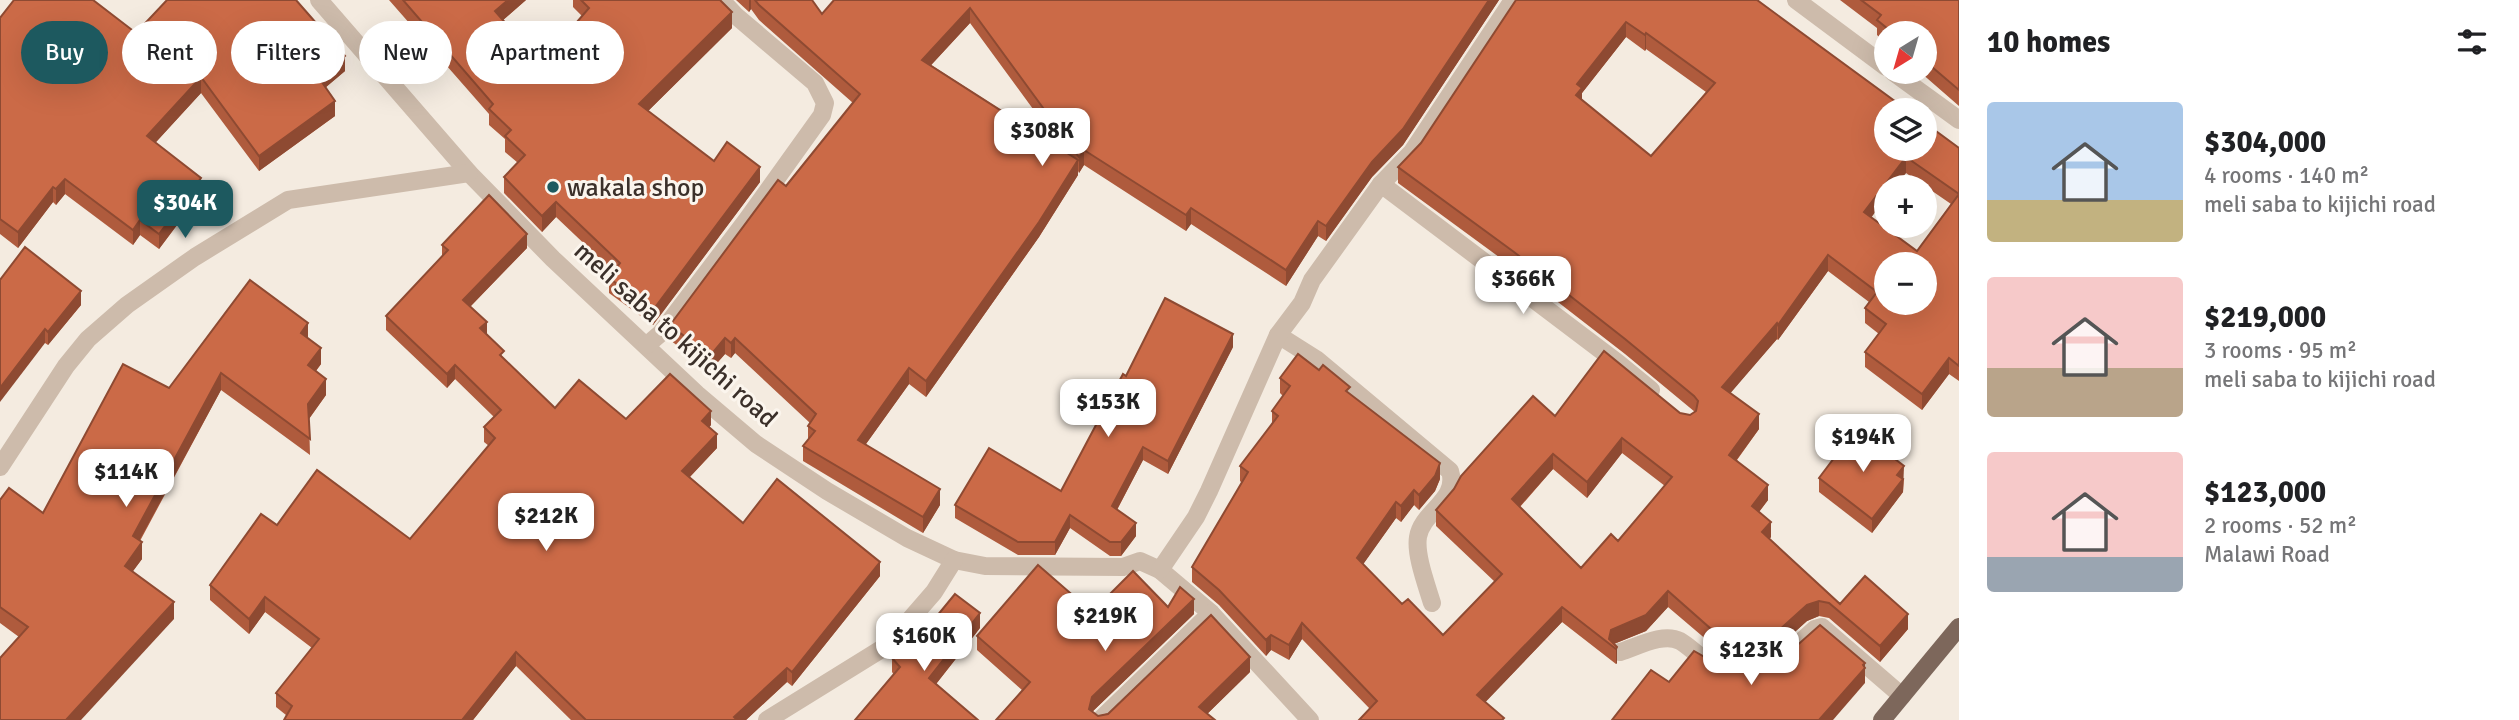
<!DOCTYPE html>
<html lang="en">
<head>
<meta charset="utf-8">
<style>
  body { margin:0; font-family:Signika,sans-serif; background:#f6f6f6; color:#202124; height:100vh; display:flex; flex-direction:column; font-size:26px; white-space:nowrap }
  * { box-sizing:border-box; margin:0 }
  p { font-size:23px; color:#757577 }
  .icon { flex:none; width:38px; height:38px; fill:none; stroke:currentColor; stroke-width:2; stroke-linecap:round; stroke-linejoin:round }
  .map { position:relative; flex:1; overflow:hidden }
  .sheet { display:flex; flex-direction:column; background:#fff; width:560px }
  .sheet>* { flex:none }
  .banner { position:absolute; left:21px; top:21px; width:665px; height:63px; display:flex; gap:14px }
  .needle { width:46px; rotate:217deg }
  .fabs { position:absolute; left:1874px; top:21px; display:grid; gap:14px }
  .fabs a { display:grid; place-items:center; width:63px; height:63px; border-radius:50%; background:#fff; box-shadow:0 7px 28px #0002; font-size:35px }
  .price { position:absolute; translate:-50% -60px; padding:0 16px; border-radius:14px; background:#fff; color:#222; font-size:23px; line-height:46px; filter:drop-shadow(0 2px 4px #0008) }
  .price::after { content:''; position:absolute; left:50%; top:42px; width:21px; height:16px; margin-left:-10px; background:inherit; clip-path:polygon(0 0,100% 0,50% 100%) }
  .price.selected { background:#1d595f; color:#fff }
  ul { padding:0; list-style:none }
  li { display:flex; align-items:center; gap:21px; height:175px; padding:0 28px }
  li span { display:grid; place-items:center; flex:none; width:196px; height:140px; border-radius:7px; color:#555 }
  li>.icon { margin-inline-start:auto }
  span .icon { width:84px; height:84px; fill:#fffc; stroke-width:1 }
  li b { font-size:30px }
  h2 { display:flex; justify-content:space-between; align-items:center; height:84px; padding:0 28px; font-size:30px }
  .tag { padding:0 24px; border-radius:32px; background:#fff; box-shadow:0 7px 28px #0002; font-size:24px; line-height:63px }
  .tag.selected { background:#1d595f; color:#fff }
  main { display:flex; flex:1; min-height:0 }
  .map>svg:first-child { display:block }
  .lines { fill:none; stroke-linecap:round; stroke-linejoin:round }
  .minor { stroke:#cdbbab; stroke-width:18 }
  .major { stroke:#7d675b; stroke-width:18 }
  .wall { fill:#af5b3d; fill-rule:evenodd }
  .shaded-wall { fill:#8e4a32 }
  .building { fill:#cb6a47; stroke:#8e4a32; stroke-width:2; fill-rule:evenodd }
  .poi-dot { fill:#1d595f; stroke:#fbf5ed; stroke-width:2.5 }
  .labels { text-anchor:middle; stroke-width:6; stroke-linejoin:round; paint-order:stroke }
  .poi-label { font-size:26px; fill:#3b302a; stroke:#fbf5ed; text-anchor:start }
  .street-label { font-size:26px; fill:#3b302a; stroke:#fbf5ed }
</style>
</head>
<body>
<main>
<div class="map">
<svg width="1959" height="720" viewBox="0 0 1959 720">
  <rect width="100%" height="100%" fill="#f4ebe0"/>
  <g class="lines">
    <g class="minor">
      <polyline points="319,0 469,173 553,259 697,394 756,444 827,491 907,538 954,560 985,566 1123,567 1140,561 1160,570 1211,613 1310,720"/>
      <polyline points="1796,0 1886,67"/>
      <polyline points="1893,72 1959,120"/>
      <polyline points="1381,184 1618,363 1651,390"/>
      <path d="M1278,335L1316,359L1450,471C1459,500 1422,511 1418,537C1415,555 1427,586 1432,603"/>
      <polyline points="647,345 661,333 746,221 822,115 825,103 815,83 735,15 721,0"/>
      <polyline points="0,467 66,366 88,339 127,305 195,257 288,200 469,173"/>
      <polyline points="1160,570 1196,517 1209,491 1278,335 1302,303 1312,280 1381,184 1412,152 1513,0"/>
      <path d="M1620,652C1637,647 1663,632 1680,641C1692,648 1700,659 1713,664"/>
      <polyline points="1753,675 1772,675 1775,665 1815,629 1822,627 1902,696"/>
      <polyline points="767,720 888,645 934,592 954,560"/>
      <polyline points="1100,720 1211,613"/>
    </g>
    <polyline class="major" points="1882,720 1959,627"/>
  </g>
  <g class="wall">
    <polygon points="389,0 526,0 503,20 541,64 582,16 573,7 573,0 720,0 732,28 648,111 714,161 760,182 653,325 609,293 609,278 614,272 556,217 542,232 504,193 504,177 518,163 505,152 505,139 489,125 489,114"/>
    <path d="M736,0H812L822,14L834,0H1499L1403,145L1372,177L1326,241L1318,236L1286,286L1191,224L1186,231L1084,165L1079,173L1078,171V175L1039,237L926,397L909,384L866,444L940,505L923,533L803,461V446L808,440V426L810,423L735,353L731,358L725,354L710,371L670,340V325L786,186L853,103L759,20L751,9L749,12ZM970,23L1063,150L931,65Z"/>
    <path d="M1516,0H1757L1959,148V381L1949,374L1922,410L1865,367V352L1879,334L1865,323V308L1869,302L1828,271L1778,340L1777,339L1730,393L1759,429L1737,460L1768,500L1759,512L1771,537L1769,539L1840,604L1908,629L1880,662L1829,618L1819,616L1807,621L1767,657L1764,663L1749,662L1727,658L1708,648V641L1668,607L1646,631L1614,644L1617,647V663L1616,664L1562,622L1485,702L1504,720L1370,709L1302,639L1289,660L1271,650L1266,656L1219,605L1192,582V567L1242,483L1240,481V466L1272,425V411L1283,396L1280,393V378L1350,394L1440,479L1435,491L1419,510L1414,505L1401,522L1396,518L1363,564L1402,604L1443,635L1495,582L1436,526V510L1555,416L1680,413L1690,415L1695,412L1625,354L1514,268L1398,183V167L1421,143ZM1626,37L1645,51L1646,49L1706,92L1651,156L1582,100V93ZM1906,173L1951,204L1917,251L1871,217L1886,198V187ZM1622,453L1665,486L1618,541L1581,568L1520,507L1553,469L1587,498Z"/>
    <polygon points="1840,0 1959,0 1959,106 1920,72 1925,72 1925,33 1886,33 1886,43 1877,35 1877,28"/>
    <polygon points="0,18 136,33 345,71 326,87 335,116 259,171 201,93 155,143 201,193 159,249 140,235 133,245 65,194 56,205 53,202 18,248 0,234"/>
    <polygon points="442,245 527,248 470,307 487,334 504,359 555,408 626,419 711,425 709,427 717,448 690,477 743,523 880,576 792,686 787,682 746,720 571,720 516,666 473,720 284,720 286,715 276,707 276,693 312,648 265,612 249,634 210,600 210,585 277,525 410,539 489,446 484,442 484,427 494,417 455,379 447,388 386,330 386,316 442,257"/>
    <polygon points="0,280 81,305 48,345 45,343"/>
    <polygon points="308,338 321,364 316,371 326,395 309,419 310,455 221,390 140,541 142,559 132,572 174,619 19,637 0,623 0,500 43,513 169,388"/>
    <polygon points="1233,347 1168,474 1143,460 1117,510 1136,536 1121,556 1110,556 1070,528 1055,555 1018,555 955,518 955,505 1061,491 1126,376"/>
    <polygon points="1819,478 1904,479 1903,492 1872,533 1819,492"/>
    <polygon points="1168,607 1194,614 1092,712 1098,716 1250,672 1207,714 996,720 1022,690 977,650 977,636 1092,612"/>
    <polygon points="980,628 936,684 894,675 892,672 892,658"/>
  </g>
  <g class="shaded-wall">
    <polygon points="508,0 526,0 495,27 495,11"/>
    <polygon points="749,0 751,0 751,9 749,12"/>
    <polygon points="1489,0 1499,0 1403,145 1372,177 1326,241 1326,226"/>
    <polygon points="970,8 970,23 922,75 922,60"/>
    <polygon points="732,12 732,28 639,120 639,104"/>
    <polygon points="1626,22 1626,37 1582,93 1582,103 1576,95 1577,84"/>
    <polygon points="1646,33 1646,49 1645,51 1645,35"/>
    <polygon points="345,56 345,71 319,93 319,78"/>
    <polygon points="201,77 201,93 147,152 147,136"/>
    <polygon points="335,101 335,116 259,171 259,156"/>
    <polygon points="1084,150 1084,165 1079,173 1079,157"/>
    <polygon points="1906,157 1906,173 1895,187 1886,187 1886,198 1864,227 1864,212"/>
    <polygon points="1078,160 1078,175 1039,237 926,397 926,381"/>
    <polygon points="760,167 760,182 653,325 653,310"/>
    <polygon points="201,178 201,193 159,249 159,234"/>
    <polygon points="65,179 65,194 56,205 56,189"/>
    <polygon points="53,187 53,202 18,248 18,232"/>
    <polygon points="556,202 556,217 542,232 542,216"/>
    <polygon points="1191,208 1191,224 1186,231 1186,215"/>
    <polygon points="140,220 140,235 133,245 133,230"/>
    <polygon points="1318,221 1318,236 1286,286 1286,270"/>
    <polygon points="527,234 527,248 463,314 463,300"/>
    <polygon points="1828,255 1828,271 1778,340 1778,325"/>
    <polygon points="81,291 81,305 48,345 48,332"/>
    <polygon points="487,322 487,336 480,328"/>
    <polygon points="308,323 308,339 301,333"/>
    <polygon points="1777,323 1777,339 1722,403 1722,387"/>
    <polygon points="45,329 45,343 0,402 0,388"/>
    <polygon points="1233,334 1233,347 1168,474 1168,461"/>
    <polygon points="725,338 725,354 710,371 710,356"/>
    <polygon points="735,338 735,353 731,358 731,343"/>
    <polygon points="321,348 321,364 308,381 308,365"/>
    <polygon points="1949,358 1949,374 1922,410 1922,394"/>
    <polygon points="455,365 455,379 447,388 447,374"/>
    <polygon points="909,368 909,384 858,455 858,440"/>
    <polygon points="221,373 221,390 133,552 133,536"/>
    <polygon points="326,379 326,395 308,420 308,404"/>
    <polygon points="711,411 711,425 702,435 702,421"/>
    <polygon points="1759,414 1759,429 1729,470 1729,455"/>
    <polygon points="717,434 717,448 682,485 682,471"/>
    <polygon points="1622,438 1622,453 1587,498 1587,482"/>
    <polygon points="1143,447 1143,460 1112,519 1112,506"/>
    <polygon points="1553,454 1553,469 1512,515 1512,499"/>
    <polygon points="1440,463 1440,479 1435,491 1419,510 1419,495"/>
    <polygon points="1904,466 1903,492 1872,533 1872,519 1897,475"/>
    <polygon points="1768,485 1768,500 1752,521 1752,506"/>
    <polygon points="940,489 940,505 923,533 923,517"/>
    <polygon points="1414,490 1414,505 1401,522 1401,506"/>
    <polygon points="1396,502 1396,518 1357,573 1357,558"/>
    <polygon points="1070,515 1070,528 1055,555 1055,542"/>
    <polygon points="1771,522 1771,537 1762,548 1762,532"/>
    <polygon points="1136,523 1136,536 1121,556 1121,542"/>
    <polygon points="142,542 142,559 125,582 125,566"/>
    <polygon points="880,562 880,576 792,686 792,672"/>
    <polygon points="1668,591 1668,607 1646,631 1611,645 1609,639 1611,630"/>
    <polygon points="265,597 265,612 249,634 249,619"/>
    <polygon points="1194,599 1194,614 1092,712 1089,709 1092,697"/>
    <polygon points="1819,601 1819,616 1807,621 1767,657 1764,663 1764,648 1767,641 1807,605"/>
    <polygon points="174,602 174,619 81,720 66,720"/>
    <polygon points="1562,607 1562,622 1477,711 1477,695"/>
    <polygon points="980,613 980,628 929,693 929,678"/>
    <polygon points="1908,614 1908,629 1880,662 1880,646"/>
    <polygon points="1302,623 1302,639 1289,660 1289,645"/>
    <polygon points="1271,635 1271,650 1266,656 1266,640"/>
    <polygon points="1617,647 1617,663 1616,664 1616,649"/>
    <polygon points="516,652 516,666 473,720 462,720"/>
    <polygon points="1250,657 1250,672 1201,720 1199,707"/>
    <polygon points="1865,663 1865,683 1833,720 1819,720"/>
    <polygon points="787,668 787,682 746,720 734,720 734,717"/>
  </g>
  <g class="building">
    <polygon points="14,0 93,0 136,33 167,0 296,0 345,56 319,78 335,101 259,156 201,77 147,136 201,178 159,234 140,220 133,230 65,179 56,189 53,187 18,232 0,219 0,18"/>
    <polygon points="403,0 508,0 495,11 541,64 589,8 581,0 720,0 732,12 639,104 714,161 727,142 760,167 653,310 609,278 620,263 556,202 542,216 504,177 525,155 505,136 511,130 489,109 493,104"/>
    <polygon points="755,0 812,0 822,14 834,0 1489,0 1403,129 1372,162 1326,226 1318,221 1286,270 1191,208 1186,215 1084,150 1079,157 970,8 922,60 1078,160 1039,222 926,381 909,368 858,440 940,489 923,517 803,446 815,431 808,426 816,414 735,338 731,343 725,338 710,356 670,325 778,180 786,186 860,94 759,5"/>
    <path d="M1516,0H1757L1907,110H1886V149H1925V123L1959,148V366L1949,358L1922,394L1865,352L1886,324L1865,308L1877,292L1828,255L1778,325L1777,323L1722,387L1759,414L1729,455L1768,485L1752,506L1771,522L1762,532L1840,604L1865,576L1908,614L1880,646L1829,603L1819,601L1807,605L1767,641L1764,648L1749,647L1727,642L1708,633L1711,629L1668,591L1646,615L1611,630L1609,639L1617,647L1616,649L1562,607L1477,695L1504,718L1502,720H1359L1377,701L1302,623L1289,645L1271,635L1266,640L1219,590L1192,567L1248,472L1240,466L1278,416L1272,411L1290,386L1280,378L1298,354L1319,370L1323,365L1350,387L1346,391L1440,463L1435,476L1419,495L1414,490L1401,506L1396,502L1357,558L1402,604L1408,599L1443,635L1502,574L1436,510L1454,489L1461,476L1533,396L1555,416L1604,351L1680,413L1690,415L1696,411L1698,401L1694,396L1625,339L1514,252L1398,167L1421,143ZM1626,22L1645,35L1646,33L1715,83L1651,156L1576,95L1582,88L1577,84ZM1906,157L1959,194L1917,251L1864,212ZM1886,264H1925V303H1886ZM1622,438L1672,477L1618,541L1611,534L1581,568L1512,499L1553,454L1587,482Z"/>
    <polygon points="1861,0 1959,0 1959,90 1925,61 1925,33 1893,33 1877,20 1881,15"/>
    <polygon points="489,195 527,234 463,300 487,322 480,328 504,351 500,355 555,408 579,380 626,419 670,374 711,411 702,421 717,434 682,471 743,523 777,479 880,562 792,672 787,668 734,717 737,720 586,720 516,652 462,720 284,720 292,706 276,693 319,639 265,597 249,619 210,585 261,514 277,525 317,470 410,539 495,438 484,427 501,410 455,365 447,374 386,316 448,250 442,245"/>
    <polygon points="25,247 81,291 48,332 45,329 0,388 0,280"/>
    <polygon points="250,280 308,323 301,333 321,348 308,365 326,379 308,404 310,439 221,373 133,536 142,542 125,566 174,602 66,720 0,720 0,658 28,627 0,607 0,500 9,488 43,513 123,364 169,388"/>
    <polygon points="1165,298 1233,334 1168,461 1143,447 1112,506 1136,523 1121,542 1110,542 1070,515 1055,542 1018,542 955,505 989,448 1061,491 1123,374 1126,376"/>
    <polygon points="1856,429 1904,466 1897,475 1903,479 1872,519 1819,478"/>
    <polygon points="1038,565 1092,612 1133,571 1168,607 1180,587 1194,599 1092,697 1089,709 1098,716 1108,714 1211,615 1250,657 1199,707 1215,720 996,720 1030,682 977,636"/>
    <polygon points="955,594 980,613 929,678 978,720 855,720 900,667 892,658 923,633"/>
    <polygon points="1820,625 1865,663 1863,665 1865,668 1819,720 1612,720 1651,670 1669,682 1694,651 1710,660 1729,667 1773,671 1779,668 1785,656"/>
  </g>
  <circle class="poi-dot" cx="553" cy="187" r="7"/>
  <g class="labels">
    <g class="poi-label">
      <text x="567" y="196">wakala shop</text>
    </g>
    <g class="street-label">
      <text transform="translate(676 334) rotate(42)" y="9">meli saba to kijichi road</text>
    </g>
  </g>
</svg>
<div class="fabs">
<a><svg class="needle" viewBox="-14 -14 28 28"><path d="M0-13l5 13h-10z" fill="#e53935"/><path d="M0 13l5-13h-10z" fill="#757577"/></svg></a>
<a><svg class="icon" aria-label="layers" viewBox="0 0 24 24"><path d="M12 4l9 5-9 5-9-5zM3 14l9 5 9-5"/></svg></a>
<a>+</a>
<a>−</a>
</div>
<b class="price" style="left:1042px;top:168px">$308K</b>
<b class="price selected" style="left:185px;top:240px">$304K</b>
<b class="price" style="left:1523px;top:316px">$366K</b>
<b class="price" style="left:1108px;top:439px">$153K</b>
<b class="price" style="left:1863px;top:474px">$194K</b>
<b class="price" style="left:126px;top:509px">$114K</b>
<b class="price" style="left:546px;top:553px">$212K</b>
<b class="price" style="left:1105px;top:653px">$219K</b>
<b class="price" style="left:924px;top:673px">$160K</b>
<b class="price" style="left:1751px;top:687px">$123K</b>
<div class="banner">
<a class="tag selected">Buy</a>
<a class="tag">Rent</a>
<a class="tag">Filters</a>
<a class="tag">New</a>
<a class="tag">Apartment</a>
</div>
</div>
<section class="sheet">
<h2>10 homes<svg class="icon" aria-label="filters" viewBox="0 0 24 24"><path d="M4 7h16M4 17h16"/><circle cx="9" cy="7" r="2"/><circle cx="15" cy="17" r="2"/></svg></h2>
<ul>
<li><span style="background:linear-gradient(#a9c7e8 70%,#c2b280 0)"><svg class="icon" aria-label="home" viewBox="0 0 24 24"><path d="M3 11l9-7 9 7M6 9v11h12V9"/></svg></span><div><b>$304,000</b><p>4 rooms · 140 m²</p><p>meli saba to kijichi road</p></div></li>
<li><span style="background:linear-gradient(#f6c9c9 65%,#b9a48a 0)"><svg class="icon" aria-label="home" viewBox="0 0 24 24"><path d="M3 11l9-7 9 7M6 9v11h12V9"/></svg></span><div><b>$219,000</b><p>3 rooms · 95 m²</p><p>meli saba to kijichi road</p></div></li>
<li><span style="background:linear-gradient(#f6c9c9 75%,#9aa5b1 0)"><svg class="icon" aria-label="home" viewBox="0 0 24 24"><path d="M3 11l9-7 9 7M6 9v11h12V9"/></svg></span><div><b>$123,000</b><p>2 rooms · 52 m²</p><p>Malawi Road</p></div></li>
</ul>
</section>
</main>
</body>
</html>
